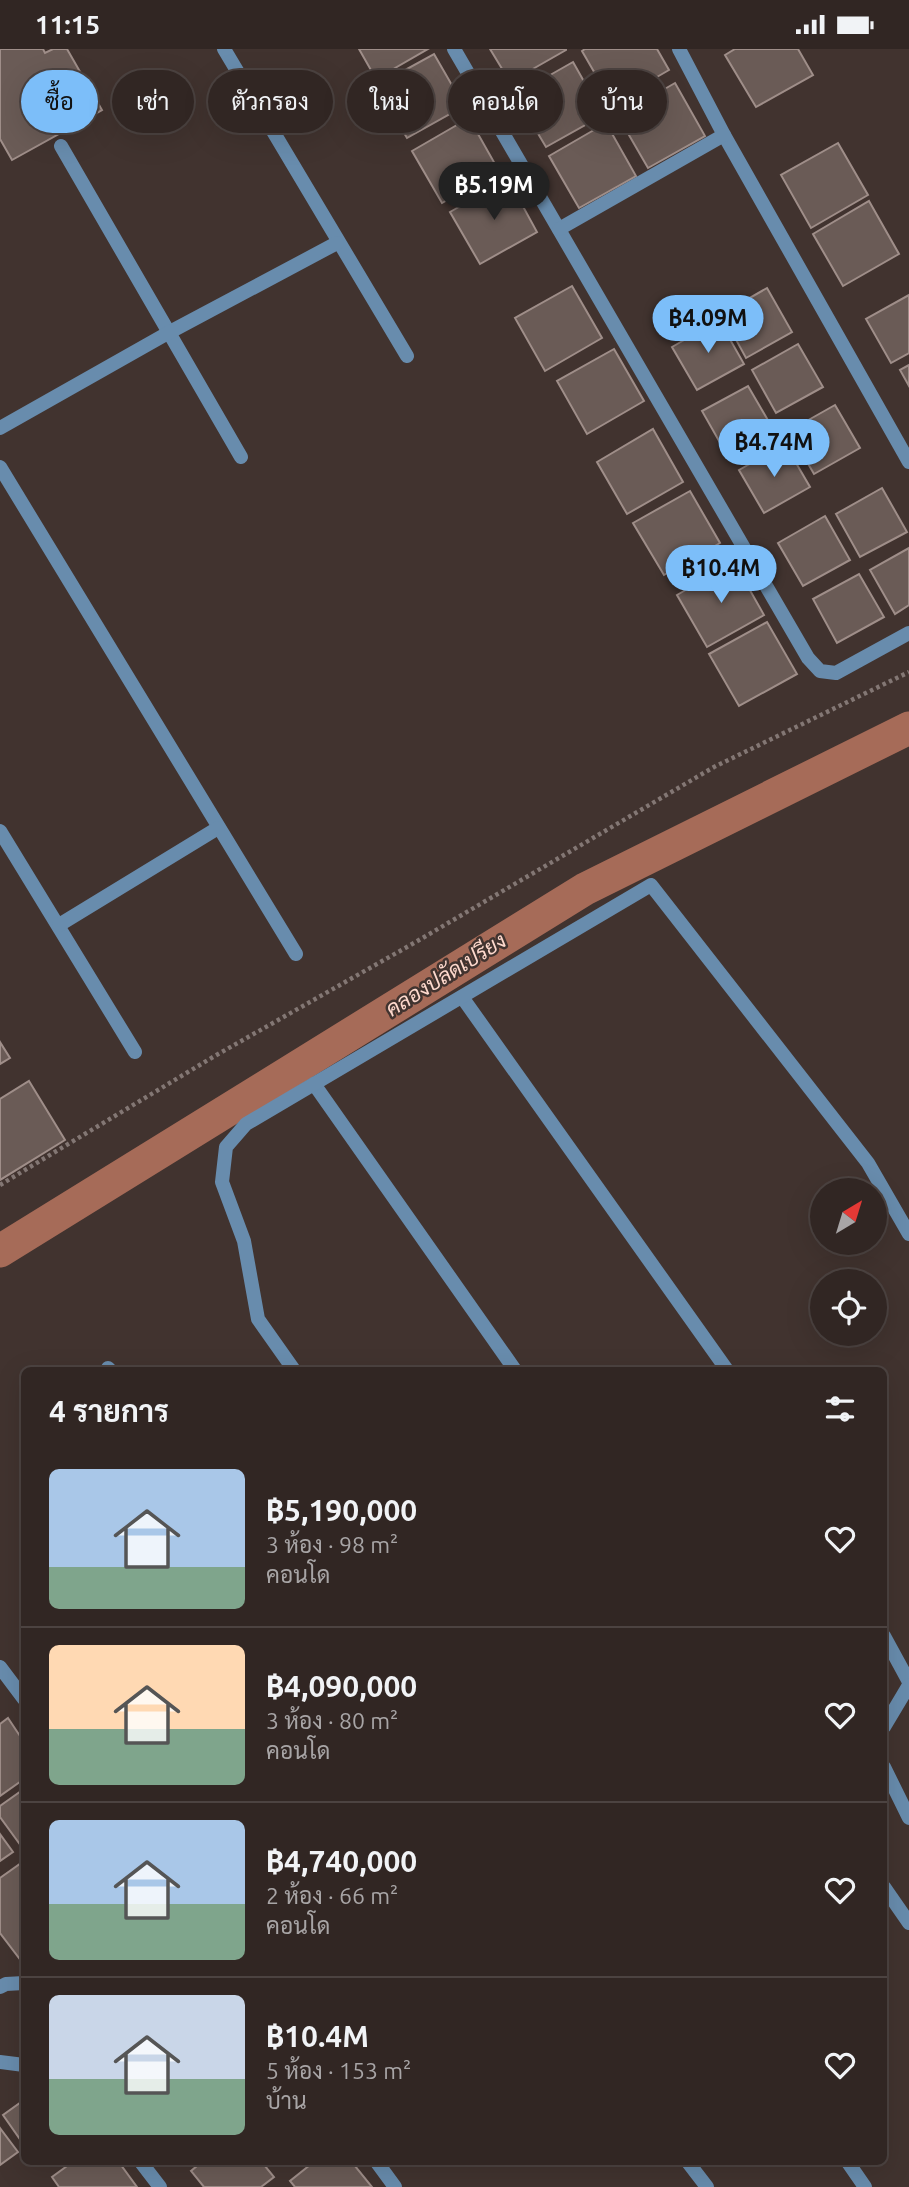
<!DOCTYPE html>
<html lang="th">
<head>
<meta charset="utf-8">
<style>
  body { margin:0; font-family:Ubuntu,Sarabun,sans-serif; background:#3d3230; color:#f1f3f6; height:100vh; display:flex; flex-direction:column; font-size:26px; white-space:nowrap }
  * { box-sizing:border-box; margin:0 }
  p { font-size:23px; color:#a8a5a6 }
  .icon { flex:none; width:38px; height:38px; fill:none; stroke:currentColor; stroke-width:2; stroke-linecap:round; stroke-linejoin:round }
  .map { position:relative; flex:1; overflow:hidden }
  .drawer { position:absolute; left:21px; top:1318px; width:866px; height:798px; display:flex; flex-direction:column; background:#312623; border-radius:10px; box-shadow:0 7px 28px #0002,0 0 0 2px #4c4341 }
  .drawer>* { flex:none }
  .banner { position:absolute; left:21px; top:21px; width:868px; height:63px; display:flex; gap:14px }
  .needle { width:46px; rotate:38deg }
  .controls { position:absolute; left:810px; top:1129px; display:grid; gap:14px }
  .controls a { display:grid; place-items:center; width:77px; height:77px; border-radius:50%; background:#312623; box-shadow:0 7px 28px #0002,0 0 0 2px #4c4341; font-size:35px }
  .price { position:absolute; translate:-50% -60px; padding:0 16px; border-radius:24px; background:#7cbef9; color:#111; font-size:23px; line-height:46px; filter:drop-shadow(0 2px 4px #0008) }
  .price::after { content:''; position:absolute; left:50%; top:42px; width:21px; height:16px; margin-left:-10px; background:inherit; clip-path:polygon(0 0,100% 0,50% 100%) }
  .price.on { background:#222; color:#fff }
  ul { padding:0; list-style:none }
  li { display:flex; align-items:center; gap:21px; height:175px; padding:0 28px }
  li+li { border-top:2px solid #4c4341 }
  li span { display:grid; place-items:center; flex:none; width:196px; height:140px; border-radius:10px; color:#555 }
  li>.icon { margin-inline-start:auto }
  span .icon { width:84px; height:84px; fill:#fffc; stroke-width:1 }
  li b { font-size:30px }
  h2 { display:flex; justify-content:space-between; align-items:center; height:84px; padding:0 28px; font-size:30px }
  .chip { padding:0 24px; border-radius:32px; background:#312623; box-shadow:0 7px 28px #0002,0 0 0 2px #4c4341; font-size:24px; line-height:63px }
  .chip.on { background:#7cbef9; color:#111 }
  .status { display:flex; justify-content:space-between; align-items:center; height:49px; padding:0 35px; background:#312623; direction:ltr }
  .status svg { height:19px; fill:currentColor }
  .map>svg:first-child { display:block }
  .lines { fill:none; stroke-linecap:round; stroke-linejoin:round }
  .canal { stroke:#a66b58; stroke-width:33 }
  .building { fill:#6a5b56; stroke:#9f8e89; stroke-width:2 }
  .path { stroke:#837774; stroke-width:4.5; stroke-dasharray:3.5 3.5; stroke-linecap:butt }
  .minor { stroke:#688cad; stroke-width:14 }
  .labels { text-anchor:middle; stroke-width:5; stroke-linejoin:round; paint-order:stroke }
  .water-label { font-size:21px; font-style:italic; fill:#fed9cd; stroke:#41332f }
</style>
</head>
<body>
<div class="status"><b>11:15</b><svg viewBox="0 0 49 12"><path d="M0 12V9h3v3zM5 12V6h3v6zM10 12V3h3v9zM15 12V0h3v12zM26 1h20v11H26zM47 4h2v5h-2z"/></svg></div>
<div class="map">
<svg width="909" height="2138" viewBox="0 0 909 2138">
  <rect width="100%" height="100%" fill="#41332f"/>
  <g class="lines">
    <polyline class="canal" points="0,1202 585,840 909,679"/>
  </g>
  <g class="building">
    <polygon points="0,0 43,0 45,4 53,0 67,0 102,61 12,111 0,90"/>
    <polygon points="359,0 428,0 376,30"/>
    <polygon points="490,0 566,0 566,1 510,33"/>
    <polygon points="585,0 657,0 669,21 612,54 582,2"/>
    <polygon points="735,0 798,0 813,26 756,58 725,6"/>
    <polygon points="434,5 464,57 407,89 376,37"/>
    <polygon points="573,13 603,66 546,98 515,46"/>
    <polygon points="675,34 705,87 648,119 618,67"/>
    <polygon points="469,69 499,122 442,154 412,102"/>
    <polygon points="606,74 636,127 579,159 549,107"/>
    <polygon points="838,94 868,146 811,179 781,126"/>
    <polygon points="508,130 537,183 480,215 450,163"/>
    <polygon points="869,152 899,205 843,237 813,185"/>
    <polygon points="572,237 602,289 545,322 515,269"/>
    <polygon points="767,239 792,283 746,309 722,265"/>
    <polygon points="909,246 909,304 891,314 866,270"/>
    <polygon points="719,271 744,315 697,341 672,298"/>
    <polygon points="798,295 823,338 776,364 752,321"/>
    <polygon points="614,300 644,352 587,385 557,332"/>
    <polygon points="909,316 909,337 900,321"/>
    <polygon points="748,337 773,380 727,406 702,362"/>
    <polygon points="835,356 860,399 814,425 789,382"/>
    <polygon points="653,380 683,433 627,465 597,413"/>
    <polygon points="785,395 810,438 764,464 739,421"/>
    <polygon points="882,439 907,483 860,508 836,465"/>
    <polygon points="690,442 720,494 664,526 633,474"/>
    <polygon points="825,467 850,511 803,537 778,494"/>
    <polygon points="909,499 909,556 895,565 870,521"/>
    <polygon points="734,513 764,566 707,598 677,546"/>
    <polygon points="859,525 884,568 837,594 813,550"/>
    <polygon points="767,573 797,625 739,657 709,605"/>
    <polygon points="0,993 10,1009 0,1015"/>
    <polygon points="29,1032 65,1091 0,1131 0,1050"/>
    <polygon points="8,1669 24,1693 24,1730 0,1747 0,1675"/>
    <polygon points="24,1740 24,1801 0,1768 0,1757"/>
    <polygon points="0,1785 13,1803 0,1812"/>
    <polygon points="24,1812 24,1911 22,1913 0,1884 0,1829"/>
    <polygon points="24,2051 24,2096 3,2066"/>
    <polygon points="0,2079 18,2103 0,2116"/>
    <polygon points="74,2112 118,2112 137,2138 59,2138 52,2128"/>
    <polygon points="203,2112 261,2112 274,2128 261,2138 204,2138 191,2122"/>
    <polygon points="315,2112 351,2112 372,2138 295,2138 290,2132"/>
  </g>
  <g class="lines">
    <polyline class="path" points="0,1136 213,1008 414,894 714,718 909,623"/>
    <g class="minor">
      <polyline points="224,0 407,307"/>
      <polyline points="454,0 808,609 820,622 836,624 909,584"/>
      <polyline points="679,0 724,86 909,413"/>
      <polyline points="61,97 241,408"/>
      <polyline points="559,180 724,86"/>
      <polyline points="0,379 168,284 337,194"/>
      <polyline points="0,418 296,905"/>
      <polyline points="0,782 135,1003"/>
      <polyline points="59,876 218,779"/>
      <polyline points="462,948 727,1321"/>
      <polyline points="314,1035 515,1321"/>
      <polyline points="108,1319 110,1321"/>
      <polyline points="294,1321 258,1270 244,1192 222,1133 226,1098 246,1075 651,836 868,1114 909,1185"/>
      <polyline points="884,1587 909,1633"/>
      <polyline points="0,1618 24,1650"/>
      <polyline points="884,1678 909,1636"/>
      <polyline points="884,1718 909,1769"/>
      <polyline points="884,1838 909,1874"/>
      <polyline points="0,1938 6,1935 24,1934"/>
      <polyline points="0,2013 24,2016"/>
      <polyline points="140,2112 160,2138"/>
      <polyline points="376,2112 395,2138"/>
      <polyline points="687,2112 707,2138"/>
      <polyline points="847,2112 865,2138"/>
    </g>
  </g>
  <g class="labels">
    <g class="water-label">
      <text transform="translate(446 926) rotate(-32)" y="7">คลองปลัดเปรียง</text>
    </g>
  </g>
</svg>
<div class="controls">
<a><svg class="needle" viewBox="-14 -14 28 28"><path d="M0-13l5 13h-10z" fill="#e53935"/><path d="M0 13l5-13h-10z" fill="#a8a5a6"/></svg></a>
<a><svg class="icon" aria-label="locate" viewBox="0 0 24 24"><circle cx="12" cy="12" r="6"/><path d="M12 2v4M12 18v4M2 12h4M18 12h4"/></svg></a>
</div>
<b class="price on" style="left:494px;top:173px">฿5.19M</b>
<b class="price" style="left:708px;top:306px">฿4.09M</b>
<b class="price" style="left:774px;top:430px">฿4.74M</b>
<b class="price" style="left:721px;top:556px">฿10.4M</b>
<div class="banner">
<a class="chip on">ซื้อ</a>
<a class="chip">เช่า</a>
<a class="chip">ตัวกรอง</a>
<a class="chip">ใหม่</a>
<a class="chip">คอนโด</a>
<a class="chip">บ้าน</a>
</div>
<section class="drawer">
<h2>4 รายการ<svg class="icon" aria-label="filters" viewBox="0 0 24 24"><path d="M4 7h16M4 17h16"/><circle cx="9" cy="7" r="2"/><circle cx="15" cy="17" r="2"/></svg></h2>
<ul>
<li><span style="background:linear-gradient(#a9c7e8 70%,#7fa58c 0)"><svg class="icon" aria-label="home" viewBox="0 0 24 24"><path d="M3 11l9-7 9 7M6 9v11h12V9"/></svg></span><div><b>฿5,190,000</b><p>3 ห้อง · 98 m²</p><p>คอนโด</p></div><svg class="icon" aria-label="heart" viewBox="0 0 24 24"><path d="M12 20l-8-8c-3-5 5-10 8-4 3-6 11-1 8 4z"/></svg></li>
<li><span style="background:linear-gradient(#ffd9b3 60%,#7fa58c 0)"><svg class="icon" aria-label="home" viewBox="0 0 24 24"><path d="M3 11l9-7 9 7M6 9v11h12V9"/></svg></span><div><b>฿4,090,000</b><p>3 ห้อง · 80 m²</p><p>คอนโด</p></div><svg class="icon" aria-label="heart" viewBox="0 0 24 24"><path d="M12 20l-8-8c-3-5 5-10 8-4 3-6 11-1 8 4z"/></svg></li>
<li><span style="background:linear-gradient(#a9c7e8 60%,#7fa58c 0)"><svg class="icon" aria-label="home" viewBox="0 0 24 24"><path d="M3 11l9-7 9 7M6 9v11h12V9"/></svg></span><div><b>฿4,740,000</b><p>2 ห้อง · 66 m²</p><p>คอนโด</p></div><svg class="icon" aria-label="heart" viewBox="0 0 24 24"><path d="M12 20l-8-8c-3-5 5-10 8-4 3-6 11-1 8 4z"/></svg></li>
<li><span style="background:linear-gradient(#c9d6e8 60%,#7fa58c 0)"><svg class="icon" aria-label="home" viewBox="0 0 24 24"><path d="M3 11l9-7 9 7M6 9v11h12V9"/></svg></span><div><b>฿10.4M</b><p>5 ห้อง · 153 m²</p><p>บ้าน</p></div><svg class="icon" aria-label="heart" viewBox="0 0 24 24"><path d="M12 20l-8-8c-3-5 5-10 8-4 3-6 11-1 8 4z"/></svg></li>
</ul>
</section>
</div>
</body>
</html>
